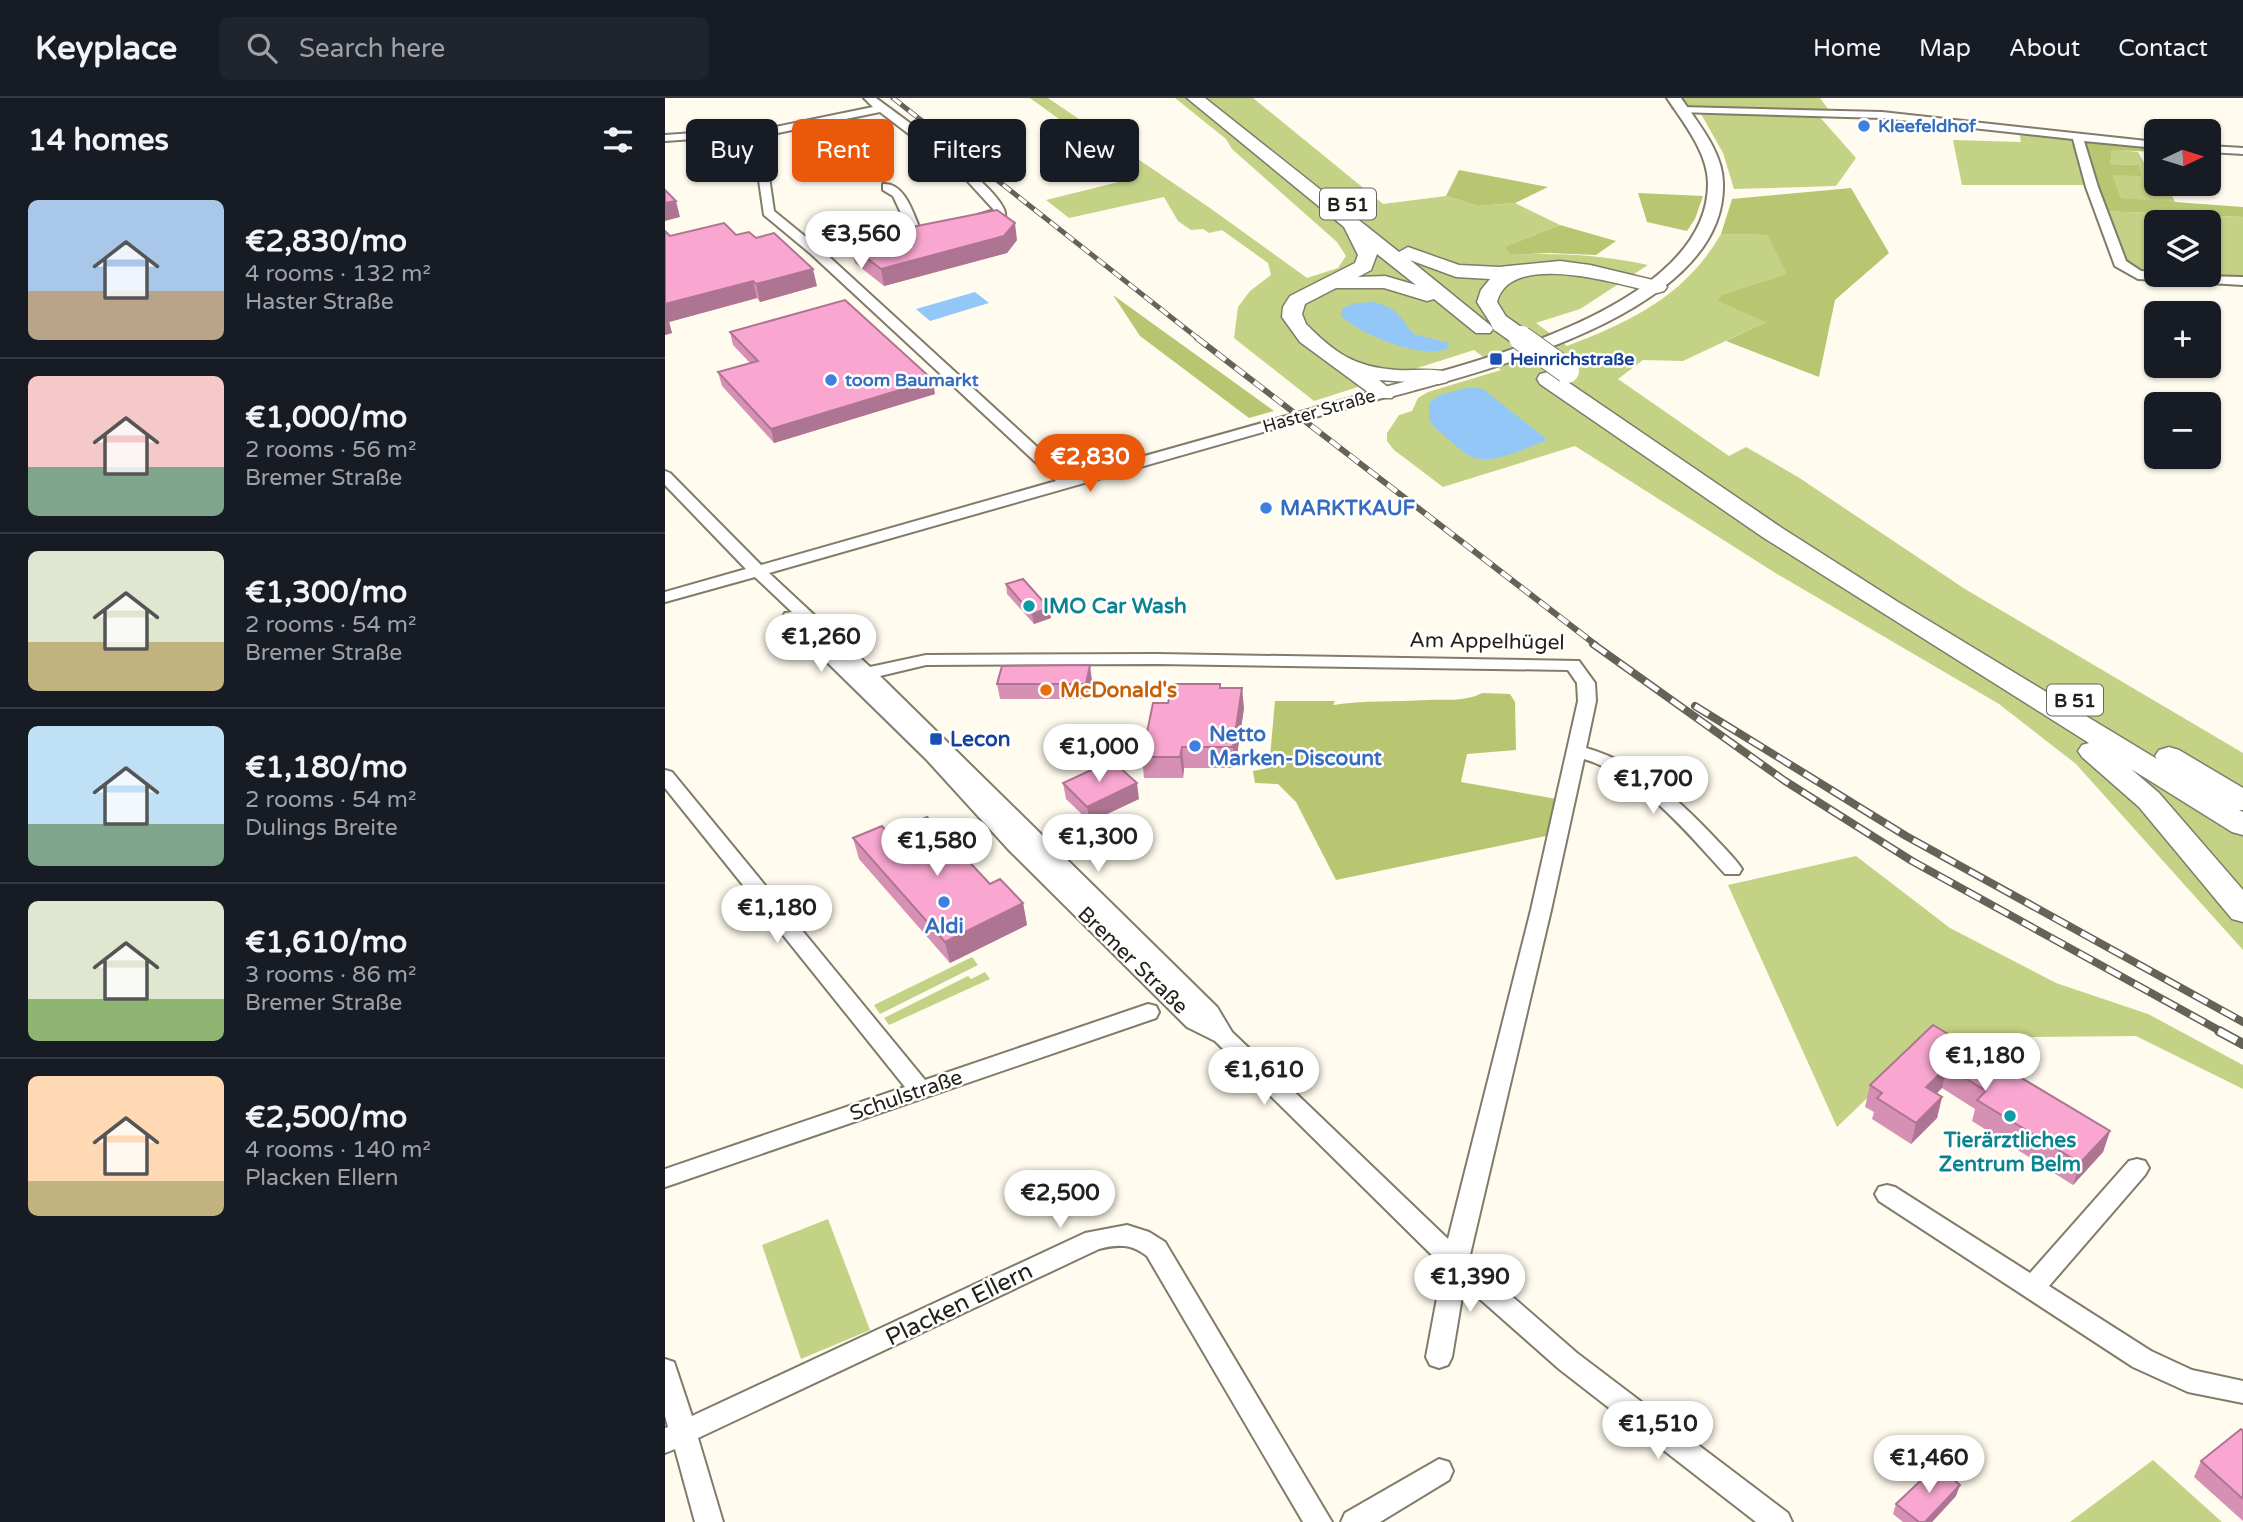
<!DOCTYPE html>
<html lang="en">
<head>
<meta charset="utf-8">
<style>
  body { margin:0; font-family:"Varela Round",sans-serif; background:#20242c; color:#f1f3f6; height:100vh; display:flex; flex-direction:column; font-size:26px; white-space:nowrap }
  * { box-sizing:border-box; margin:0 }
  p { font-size:23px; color:#9ea1a6 }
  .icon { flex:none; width:38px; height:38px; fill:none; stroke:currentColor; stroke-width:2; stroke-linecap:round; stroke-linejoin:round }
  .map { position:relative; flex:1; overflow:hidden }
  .side { display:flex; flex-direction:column; background:#171b24; width:665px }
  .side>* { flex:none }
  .top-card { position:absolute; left:21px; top:21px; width:665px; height:63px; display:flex; gap:14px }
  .needle { width:46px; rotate:86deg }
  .controls { position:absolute; left:1479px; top:21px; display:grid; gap:14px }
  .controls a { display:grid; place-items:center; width:77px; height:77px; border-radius:10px; background:#171b24; box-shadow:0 2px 5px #0004; font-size:35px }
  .price { position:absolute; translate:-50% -60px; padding:0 16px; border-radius:24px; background:#fff; color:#222; font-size:23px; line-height:46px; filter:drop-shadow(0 2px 4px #0008) }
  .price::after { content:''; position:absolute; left:50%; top:42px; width:21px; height:16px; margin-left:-10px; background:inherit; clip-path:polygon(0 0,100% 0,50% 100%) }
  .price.active { background:#ea580c; color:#fff }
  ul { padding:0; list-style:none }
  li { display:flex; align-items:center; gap:21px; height:175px; padding:0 28px }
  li+li { border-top:2px solid #363941 }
  li span { display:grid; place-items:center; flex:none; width:196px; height:140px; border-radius:10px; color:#555 }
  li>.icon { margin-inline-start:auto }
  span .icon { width:84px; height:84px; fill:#fffc; stroke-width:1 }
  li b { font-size:30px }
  h2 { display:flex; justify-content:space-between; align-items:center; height:84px; padding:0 28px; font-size:30px }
  .chip { padding:0 24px; border-radius:10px; background:#171b24; box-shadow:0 2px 5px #0004; font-size:24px; line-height:63px }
  .chip.active { background:#ea580c; color:#fff }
  header { display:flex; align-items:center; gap:42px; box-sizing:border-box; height:98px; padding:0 35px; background:#171b24; border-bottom:2px solid #363941 }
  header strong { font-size:33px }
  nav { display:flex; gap:38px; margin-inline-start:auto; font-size:24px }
  .search { width:490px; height:63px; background:#20242c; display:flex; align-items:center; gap:18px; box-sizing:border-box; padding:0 24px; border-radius:10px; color:#9ea1a6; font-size:26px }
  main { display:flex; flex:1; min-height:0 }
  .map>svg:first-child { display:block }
  .green { fill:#c4d286; fill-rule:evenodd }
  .forest { fill:#b8c672 }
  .water { fill:#92c7f7 }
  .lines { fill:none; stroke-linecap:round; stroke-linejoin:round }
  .minor-casing { stroke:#817b69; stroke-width:4 }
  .major-casing { stroke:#817b69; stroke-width:4 }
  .highway-casing { stroke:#817b69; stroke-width:3 }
  .minor { fill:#fff; fill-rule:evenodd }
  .major { fill:#fff; fill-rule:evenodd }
  .highway { fill:#fff; fill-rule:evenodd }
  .rail-far3-casing { stroke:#656258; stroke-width:5 }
  .rail-far2-casing { stroke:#656258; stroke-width:6 }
  .rail-far1-casing { stroke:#656258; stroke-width:8 }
  .rail-casing { stroke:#656258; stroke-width:10 }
  .rail-far3 { stroke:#fff; stroke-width:3.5; stroke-dasharray:10; stroke-linecap:butt }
  .rail-far2 { stroke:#fff; stroke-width:4.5; stroke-dasharray:12; stroke-linecap:butt }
  .rail-far1 { stroke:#fff; stroke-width:5; stroke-dasharray:16; stroke-linecap:butt }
  .rail { stroke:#fff; stroke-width:7; stroke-dasharray:20; stroke-linecap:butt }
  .highway-bridge-far1-casing { stroke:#817b69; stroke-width:21; stroke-linecap:butt }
  .highway-bridge-casing { stroke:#817b69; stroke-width:26; stroke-linecap:butt }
  .highway-bridge-far1 { stroke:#fff; stroke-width:18 }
  .highway-bridge { stroke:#fff; stroke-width:24 }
  .wall { fill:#d690b4 }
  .shaded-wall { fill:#ae7592 }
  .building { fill:#f9a7d1; stroke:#ae7592; stroke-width:2 }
  .shop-dot { fill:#3f7fe0; stroke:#fff; stroke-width:2.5 }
  .transit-dot { fill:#1a4fb4; stroke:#fff; stroke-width:2.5 }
  .culture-dot { fill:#0f9aa8; stroke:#fff; stroke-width:2.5 }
  .food-dot { fill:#e8710a; stroke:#fff; stroke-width:2.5 }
  .labels { text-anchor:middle; stroke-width:5; stroke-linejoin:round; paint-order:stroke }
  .far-shop-label { font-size:18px; font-weight:bold; fill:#366cbe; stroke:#fff; text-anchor:start }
  .far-transit-label { font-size:18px; font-weight:bold; fill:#164399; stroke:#fff; text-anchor:start }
  .far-street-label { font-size:18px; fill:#232119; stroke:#fff }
  .shield { fill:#fff; stroke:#65645e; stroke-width:2 }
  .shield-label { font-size:19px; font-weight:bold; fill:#232119 }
  .shop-label { font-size:21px; font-weight:bold; fill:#366cbe; stroke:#fff; text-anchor:start }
  .culture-label { font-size:21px; font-weight:bold; fill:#0d838f; stroke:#fff; text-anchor:start }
  .street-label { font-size:21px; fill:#232119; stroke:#fff }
  .food-label { font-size:21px; font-weight:bold; fill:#c56008; stroke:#fff; text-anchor:start }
  .transit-label { font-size:21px; font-weight:bold; fill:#164399; stroke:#fff; text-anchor:start }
  .near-street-label { font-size:24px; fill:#232119; stroke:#fff }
</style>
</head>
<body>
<header>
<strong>Keyplace</strong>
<div class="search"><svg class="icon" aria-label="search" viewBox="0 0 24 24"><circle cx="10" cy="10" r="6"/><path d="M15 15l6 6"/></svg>Search here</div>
<nav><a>Home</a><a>Map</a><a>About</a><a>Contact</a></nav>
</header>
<main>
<section class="side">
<h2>14 homes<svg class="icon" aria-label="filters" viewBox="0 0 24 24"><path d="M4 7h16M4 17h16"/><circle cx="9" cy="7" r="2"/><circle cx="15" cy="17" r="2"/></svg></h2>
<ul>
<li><span style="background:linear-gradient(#a9c7e8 65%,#b9a48a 0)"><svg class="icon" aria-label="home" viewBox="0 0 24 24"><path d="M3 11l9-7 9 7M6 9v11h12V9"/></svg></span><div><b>€2,830/mo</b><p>4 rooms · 132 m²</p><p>Haster Straße</p></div></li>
<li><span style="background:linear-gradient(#f6c9c9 65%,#7fa58c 0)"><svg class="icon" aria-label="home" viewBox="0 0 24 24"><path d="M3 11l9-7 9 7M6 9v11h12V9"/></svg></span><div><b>€1,000/mo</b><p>2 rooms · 56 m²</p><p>Bremer Straße</p></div></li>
<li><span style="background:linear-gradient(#dfe7d0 65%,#c2b280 0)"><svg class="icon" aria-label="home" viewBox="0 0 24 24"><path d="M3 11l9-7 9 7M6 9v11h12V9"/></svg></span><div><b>€1,300/mo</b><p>2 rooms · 54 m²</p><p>Bremer Straße</p></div></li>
<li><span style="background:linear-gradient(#bfe0f5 70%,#7fa58c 0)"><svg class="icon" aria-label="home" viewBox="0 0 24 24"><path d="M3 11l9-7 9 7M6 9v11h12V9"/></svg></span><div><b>€1,180/mo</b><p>2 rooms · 54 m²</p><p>Dulings Breite</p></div></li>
<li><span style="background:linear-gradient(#dfe7d0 70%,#8fb573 0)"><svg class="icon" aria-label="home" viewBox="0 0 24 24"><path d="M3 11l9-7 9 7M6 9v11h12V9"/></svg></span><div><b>€1,610/mo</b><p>3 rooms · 86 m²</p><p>Bremer Straße</p></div></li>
<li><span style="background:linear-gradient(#ffd9b3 75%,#c2b280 0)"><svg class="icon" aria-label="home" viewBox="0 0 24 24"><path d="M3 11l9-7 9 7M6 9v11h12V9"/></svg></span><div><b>€2,500/mo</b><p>4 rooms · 140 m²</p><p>Placken Ellern</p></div></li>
</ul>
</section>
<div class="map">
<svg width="1578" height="1424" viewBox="0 0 1578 1424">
  <rect width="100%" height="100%" fill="#fffbee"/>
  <g class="green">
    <path d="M365,0H383L545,110L642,180L673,170L681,158L672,144L567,51L561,41L510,0H588L718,106L781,98L813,108L850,105L895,127L839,149L845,157C892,154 936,157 983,167L915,211L871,225L902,248C967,223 1020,198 1056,136L1104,137L1123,176L1058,196L1101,224L1018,263L978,262L953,281L1064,358L1081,349L1133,379L1300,491L1578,655V852L1411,666L1334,606L1112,476L910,348L778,389L729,352L722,343V335L734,317L747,313L753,300L763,294L836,272L809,252L649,303L569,240L573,209L585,193L606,177L603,165L557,132L544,135L538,131L526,132L513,123L499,99L404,120L381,102L474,79Z"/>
    <polygon points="1000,0 1155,0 1166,15 1007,12"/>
    <polygon points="1036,16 1153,17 1191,60 1171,88 1069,91 1058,55"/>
    <polygon points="1354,33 1407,38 1420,87 1297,87 1288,42 1356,44"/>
    <polygon points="1447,51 1473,54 1491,86 1501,86 1511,106 1456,100 1448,77 1477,77 1474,67 1445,66"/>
    <path d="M1436,113L1578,119V183L1494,180L1455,165ZM1491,124H1544V177H1491Z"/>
    <polygon points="1191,758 1285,830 1391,885 1483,916 1578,967 1578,991 1471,938 1265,940 1172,1029 1063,787"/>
    <polygon points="307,859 313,867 215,916 209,907"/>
    <polygon points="320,874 325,881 224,927 219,920 303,878 306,881"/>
    <polygon points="163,1121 205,1232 136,1261 97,1147"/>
    <polygon points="1488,1362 1557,1424 1405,1424"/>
  </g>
  <g class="forest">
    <polygon points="1412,37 1491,47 1491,54 1447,52 1445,66 1474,67 1477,78 1448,77 1456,100 1578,109 1578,119 1436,113"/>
    <polygon points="794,72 883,89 850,105 813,108 781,98"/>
    <polygon points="1186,90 1224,155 1170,202 1154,279 1061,243 1101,224 1053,203 1058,196 1122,176 1103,137 1056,136 1067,101"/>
    <polygon points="973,95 1038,98 1030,121 1022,133 982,124"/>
    <polygon points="895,127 951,143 931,157 884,155 845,157 839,149"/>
    <polygon points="448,197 609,313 584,320 475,238"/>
    <path d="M817,595L845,596L850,604L851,652L802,656L796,684L892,701L881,738L671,782L631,704L613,686L590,685L588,673L604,670L610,603H670L668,607C699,602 731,604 762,602C781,601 800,604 817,595Z"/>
  </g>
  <g class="water">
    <polygon points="310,194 324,205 265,223 251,211"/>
    <path d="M709,204C737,212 732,218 749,236L784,245L783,250C759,263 694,236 676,218L678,210L691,205Z"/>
    <path d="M805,289L818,291L880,340L881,343C859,350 824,370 803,357C795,352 788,345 781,339C765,326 762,325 765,304L775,297Z"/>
  </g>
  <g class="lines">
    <defs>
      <g id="minor">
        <path d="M199,0H211C232,16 346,96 340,118L307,125V119L329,112L296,76L215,14L98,38L109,113L153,149L221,139V145L160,155L405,379L714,292H724L726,295L724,298L104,475L205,569L261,557L493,556L914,563L930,585L931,603L921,650C973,665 1012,700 1048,738C1058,749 1069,759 1077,771L1074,776H1060C1020,732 977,679 919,661L886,812L804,1161L912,1255L1123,1415L1127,1424H1091L894,1271L799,1187L787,1259L783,1267L774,1270L765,1267L761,1259L778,1168L550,943L522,929L343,751L261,661L120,523L118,519L120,515L127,514L90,479L0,504V494L81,471L0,387V373L5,375L96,467L391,383L146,156L99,117L88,41L72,38L0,43V37L72,32L86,34L208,9ZM493,566L903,572L912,585L913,603L866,812L783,1141L567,934L552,909L215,578L261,567Z"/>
        <polygon points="1016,9 1217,14 1491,44 1491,50 1419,43 1433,89 1461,163 1476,173 1491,174 1491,177 1578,179 1578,187 1473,181 1450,168 1421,89 1408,41 1217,20 1012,14 1012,10"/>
        <polygon points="1544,48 1578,50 1578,56 1544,54"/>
        <path d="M218,86C241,84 249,119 257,136L255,139H247L228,98L218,92Z"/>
        <polygon points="0,672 7,674 260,982 483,906 491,908 494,914 491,920 0,1089 0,1071 240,989 0,690"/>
        <polygon points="1472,1061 1480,1063 1484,1070 1480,1077 1384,1188 1486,1253 1527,1272 1578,1283 1578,1305 1523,1294 1468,1269 1214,1103 1210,1096 1214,1089 1222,1087 1230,1089 1365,1175 1464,1063"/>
        <path d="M462,1127L484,1134L500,1144L667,1424H638L482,1158C466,1146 454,1146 434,1151L33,1340L58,1424H30L10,1351L0,1355V1330L3,1329L0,1318V1261L9,1264L27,1318L420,1135Z"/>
        <polygon points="774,1361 784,1364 788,1373 784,1382 715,1424 676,1424 680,1415"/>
      </g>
      <path id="major" d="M1002,0H1016C1032,24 1058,54 1058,85C1062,214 822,272 725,299H713L710,295L713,291C807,265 1044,209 1043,85C1043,55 1018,24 1002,0Z"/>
      <g id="highway">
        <path d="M522,0H540L734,154L743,149L794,167L834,169L895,163L925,167L992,183L999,185L1002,189L999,193L992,195C957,187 845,151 832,204L845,225L842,229H828L812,204L816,192L825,181L791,179L745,162L825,227L828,231L825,235H811L769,201L762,203L719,190H671L640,206L637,216L641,226C670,255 689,269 732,272C748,273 766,270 782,274L785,279L782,284L774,286L714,282L730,295L727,300H711L635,244L617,219L618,209L625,198L690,165L693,157L679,129ZM712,156L751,187L720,178L693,179L706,172Z"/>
        <polygon points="883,274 891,276 1117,430 1233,504 1492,661 1490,658 1494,652 1504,649 1514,652 1578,690 1578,712 1574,712 1578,714 1578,737 1567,734 1466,671 1494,695 1578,792 1578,824 1567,821 1474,709 1417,659 1413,653 1417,647 1424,645 1099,440 875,286 872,281 875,276"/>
      </g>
    </defs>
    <use href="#minor" class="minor-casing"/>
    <use href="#major" class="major-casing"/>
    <use href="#highway" class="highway-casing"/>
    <use href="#minor" class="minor"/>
    <use href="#major" class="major"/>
    <use href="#highway" class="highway"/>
    <defs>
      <polyline id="rail-far3" points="228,0 535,242"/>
      <polyline id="rail-far2" points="532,240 931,547"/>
      <g id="rail-far1">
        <polyline points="928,546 1120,683 1247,763 1557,934"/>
        <polyline points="1030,608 1241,738 1578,924"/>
      </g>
      <polyline id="rail" points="1554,933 1578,946"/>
    </defs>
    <use href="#rail-far3" class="rail-far3-casing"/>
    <use href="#rail-far2" class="rail-far2-casing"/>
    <use href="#rail-far1" class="rail-far1-casing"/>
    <use href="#rail" class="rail-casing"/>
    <use href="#rail-far3" class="rail-far3"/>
    <use href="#rail-far2" class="rail-far2"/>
    <use href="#rail-far1" class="rail-far1"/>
    <use href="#rail" class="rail"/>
    <defs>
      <polyline id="highway-bridge-far1" points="835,225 859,242"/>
      <polyline id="highway-bridge" points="856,240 902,273"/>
    </defs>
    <use href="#highway-bridge-far1" class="highway-bridge-far1-casing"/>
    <use href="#highway-bridge" class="highway-bridge-casing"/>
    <use href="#highway-bridge-far1" class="highway-bridge-far1"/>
    <use href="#highway-bridge" class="highway-bridge"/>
  </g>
  <g class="wall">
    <polygon points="0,133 5,138 71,137 91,140 152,188 95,204 92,200 4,224 7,235 0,237"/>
    <polygon points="192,140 352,142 342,155 219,188 190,165 186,148 193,147"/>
    <polygon points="65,234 270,296 109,345 57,288 53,274 85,265 68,247"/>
    <polygon points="341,486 384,510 386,520 369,526 342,496"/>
    <polygon points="427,583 423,601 335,601 332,586"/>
    <polygon points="556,590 579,610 570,670 519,670 518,680 479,680 477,659 503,605"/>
    <polygon points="398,685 474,701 425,724 401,701"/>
    <polygon points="224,736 325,786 358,805 362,827 285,865 194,761 188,740"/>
    <polygon points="1268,927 1445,1033 1438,1054 1408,1087 1307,1023 1310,1011 1277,990 1272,995 1277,999 1272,1020 1246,1046 1207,1021 1209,1014 1200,1009 1205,987"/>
    <polygon points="1578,1333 1578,1423 1529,1379 1536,1363"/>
    <polygon points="1291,1398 1267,1424 1238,1424 1228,1416 1231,1406"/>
  </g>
  <g class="shaded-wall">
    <polygon points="62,34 65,46 62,64 39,66 36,54"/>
    <polygon points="11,103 15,119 0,123 0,105"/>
    <polygon points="350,125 352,142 342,155 219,188 216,171"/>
    <polygon points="148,171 152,188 95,204 91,186"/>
    <polygon points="88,183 92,200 4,224 7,235 0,237 0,206"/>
    <polygon points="268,282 270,296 109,345 106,331"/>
    <polygon points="384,510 386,520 369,526 367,516"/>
    <polygon points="425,567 427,583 423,601 421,586"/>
    <polygon points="577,590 579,610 570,670 568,649"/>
    <polygon points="517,649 519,670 518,680 515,659"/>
    <polygon points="472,685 474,701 425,724 422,709"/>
    <polygon points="358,805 362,827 285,865 280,844"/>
    <polygon points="1282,969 1277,990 1256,1010 1261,989"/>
    <polygon points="1277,999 1272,1020 1246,1046 1251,1025"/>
    <polygon points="1445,1033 1438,1054 1408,1087 1415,1065"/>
    <polygon points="1295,1387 1291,1398 1267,1424 1260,1424"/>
  </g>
  <g class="building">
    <polygon points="62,34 59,52 36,54 40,36"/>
    <polygon points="0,92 11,103 0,105"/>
    <polygon points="332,112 350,125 339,138 216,171 186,148 197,146 192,140"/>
    <polygon points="59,125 71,137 84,134 91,140 109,135 148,171 91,186 88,183 0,206 0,133 5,138"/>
    <polygon points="180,202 268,282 106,331 53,274 93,263 65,234"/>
    <polygon points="358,481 384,510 367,516 341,486"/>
    <polygon points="425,567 421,586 332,586 337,568"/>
    <polygon points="508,586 555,586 555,590 577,590 568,649 517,649 515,659 477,659 488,605 503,605"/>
    <polygon points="435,668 453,668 472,685 422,709 398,685"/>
    <polygon points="262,719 325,786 335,781 358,805 280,844 188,740 217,728 224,736"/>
    <polygon points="1268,927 1445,1033 1415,1065 1312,1002 1321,993 1282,969 1261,989 1277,999 1251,1025 1212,1000 1217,995 1205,987"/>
    <polygon points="1576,1331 1578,1333 1578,1401 1536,1363"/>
    <polygon points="1272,1367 1295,1387 1260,1424 1254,1424 1231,1406"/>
  </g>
  <g class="shop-dot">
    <circle cx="1199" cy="28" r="7"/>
    <circle cx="166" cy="282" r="7"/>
    <circle cx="601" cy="410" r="7"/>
    <circle cx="530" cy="648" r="7"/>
    <circle cx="279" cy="804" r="7"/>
  </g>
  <g class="transit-dot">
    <rect x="824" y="254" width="14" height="14" rx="3.5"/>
    <rect x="264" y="634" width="14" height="14" rx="3.5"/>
  </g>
  <g class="culture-dot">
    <circle cx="364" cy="508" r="7"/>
    <circle cx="1345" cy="1018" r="7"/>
  </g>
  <circle class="food-dot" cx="381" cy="592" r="7"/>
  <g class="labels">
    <g class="far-shop-label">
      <text x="1213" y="34">Kleefeldhof</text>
      <text x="180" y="288">toom Baumarkt</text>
    </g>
    <g class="far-transit-label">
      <text x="845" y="267">Heinrichstraße</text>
    </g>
    <g class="far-street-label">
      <text transform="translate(654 313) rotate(-16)" y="6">Haster Straße</text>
    </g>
    <g class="shield">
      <rect x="655" y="90.5" width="56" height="31" rx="5"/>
      <rect x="1382" y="586.5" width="56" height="31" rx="5"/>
    </g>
    <g class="shield-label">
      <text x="683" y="113">B 51</text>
      <text x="1410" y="609">B 51</text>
    </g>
    <g class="shop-label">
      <text x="615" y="417">MARKTKAUF</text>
      <text x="544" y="643">Netto<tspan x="544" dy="24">Marken-Discount</tspan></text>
      <text x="279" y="835" text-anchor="middle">Aldi</text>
    </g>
    <g class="culture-label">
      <text x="378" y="515">IMO Car Wash</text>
      <text x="1345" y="1049" text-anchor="middle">Tierärztliches<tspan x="1345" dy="24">Zentrum Belm</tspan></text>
    </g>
    <g class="street-label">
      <text transform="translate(822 543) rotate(1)" y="7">Am Appelhügel</text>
      <text transform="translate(468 862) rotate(44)" y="7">Bremer Straße</text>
      <text transform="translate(241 997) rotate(-19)" y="7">Schulstraße</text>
    </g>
    <g class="food-label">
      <text x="395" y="599">McDonald's</text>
    </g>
    <g class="transit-label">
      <text x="285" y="648">Lecon</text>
    </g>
    <g class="near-street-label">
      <text transform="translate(294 1206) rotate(-26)" y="8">Placken Ellern</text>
    </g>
  </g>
</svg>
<div class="controls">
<a><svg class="needle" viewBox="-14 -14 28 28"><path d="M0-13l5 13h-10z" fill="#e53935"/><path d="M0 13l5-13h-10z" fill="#9ea1a6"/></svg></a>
<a><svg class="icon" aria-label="layers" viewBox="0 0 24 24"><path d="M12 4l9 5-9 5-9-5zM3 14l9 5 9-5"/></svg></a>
<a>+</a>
<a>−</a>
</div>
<b class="price" style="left:196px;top:173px">€3,560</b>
<b class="price active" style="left:425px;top:396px">€2,830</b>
<b class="price" style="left:156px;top:576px">€1,260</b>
<b class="price" style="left:434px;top:686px">€1,000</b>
<b class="price" style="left:988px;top:718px">€1,700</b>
<b class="price" style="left:433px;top:776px">€1,300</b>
<b class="price" style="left:272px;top:780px">€1,580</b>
<b class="price" style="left:112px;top:847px">€1,180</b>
<b class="price" style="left:1320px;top:995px">€1,180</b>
<b class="price" style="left:599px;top:1009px">€1,610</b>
<b class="price" style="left:395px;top:1132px">€2,500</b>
<b class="price" style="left:805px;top:1216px">€1,390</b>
<b class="price" style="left:993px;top:1363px">€1,510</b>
<b class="price" style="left:1264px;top:1397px">€1,460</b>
<div class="top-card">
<a class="chip">Buy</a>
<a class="chip active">Rent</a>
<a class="chip">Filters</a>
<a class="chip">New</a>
</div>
</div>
</main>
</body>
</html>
